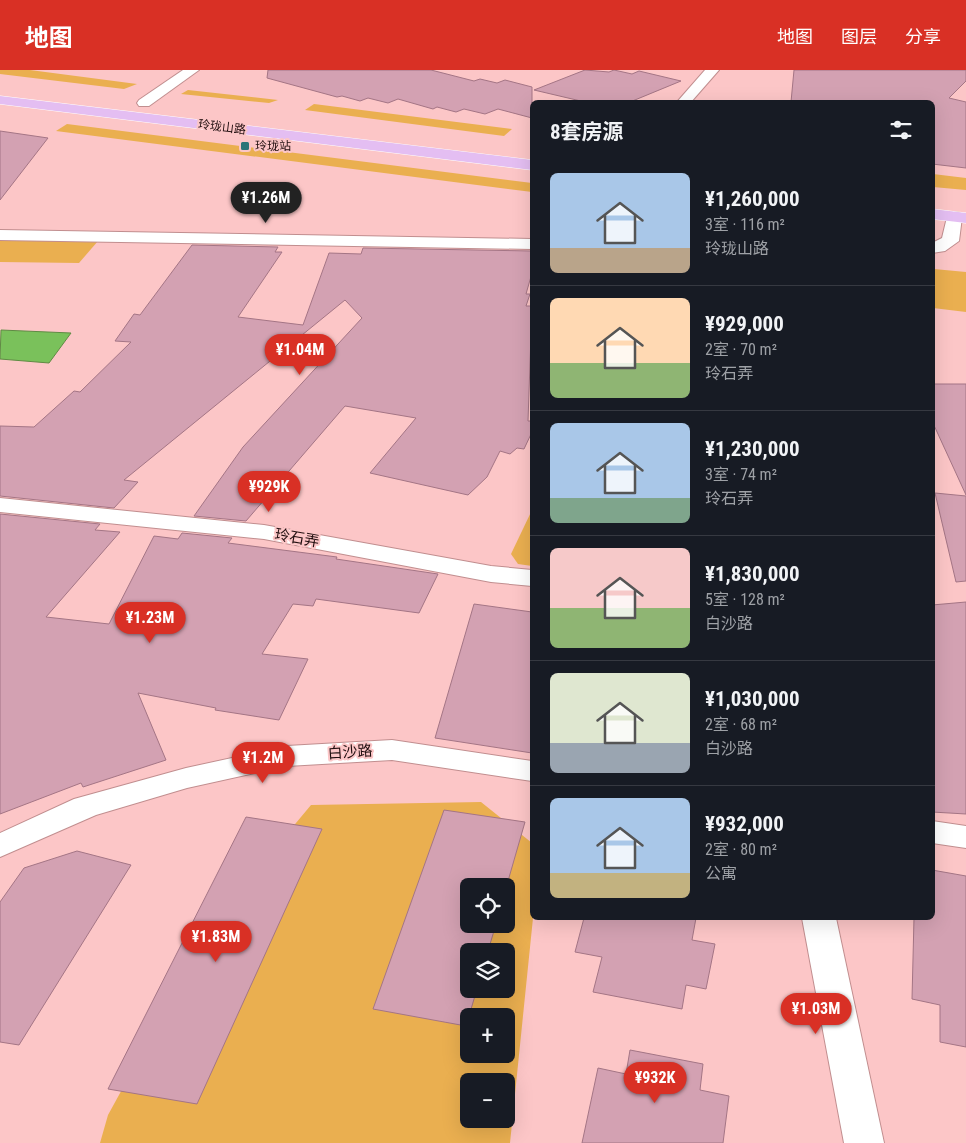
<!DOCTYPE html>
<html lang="zh">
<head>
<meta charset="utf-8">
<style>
  body { margin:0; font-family:"Roboto Condensed","Noto Sans SC",sans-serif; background:#242831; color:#f1f3f6; height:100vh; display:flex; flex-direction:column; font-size:19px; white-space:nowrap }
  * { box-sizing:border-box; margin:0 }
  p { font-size:16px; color:#9ea1a6 }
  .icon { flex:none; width:28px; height:28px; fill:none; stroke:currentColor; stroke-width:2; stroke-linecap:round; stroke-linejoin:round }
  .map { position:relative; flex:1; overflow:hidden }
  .sheet { position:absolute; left:530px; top:30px; width:405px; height:820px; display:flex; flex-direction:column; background:#171b24; border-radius:8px; box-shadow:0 5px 20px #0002 }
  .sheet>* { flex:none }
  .controls { position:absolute; left:460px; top:808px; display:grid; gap:10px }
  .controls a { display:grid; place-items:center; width:55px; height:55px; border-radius:8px; background:#171b24; box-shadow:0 5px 20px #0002; font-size:25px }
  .price { position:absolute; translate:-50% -42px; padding:0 11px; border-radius:18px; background:#d93025; color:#fff; font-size:16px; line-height:32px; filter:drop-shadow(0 1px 2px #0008) }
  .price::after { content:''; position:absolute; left:50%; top:30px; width:15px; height:11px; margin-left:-8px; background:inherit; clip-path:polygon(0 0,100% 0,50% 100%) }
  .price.selected { background:#222; color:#fff }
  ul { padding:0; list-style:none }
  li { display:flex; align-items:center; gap:15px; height:125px; padding:0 20px }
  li+li { border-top:1px solid #363941 }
  li span { display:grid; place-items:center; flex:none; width:140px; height:100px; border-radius:8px; color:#555 }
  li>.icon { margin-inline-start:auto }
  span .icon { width:60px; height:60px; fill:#fffc; stroke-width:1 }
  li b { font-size:21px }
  h2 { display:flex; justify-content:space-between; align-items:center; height:60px; padding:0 20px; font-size:21px }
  header { display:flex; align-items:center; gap:30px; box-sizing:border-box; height:70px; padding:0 25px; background:#d93025; color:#fff }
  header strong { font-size:24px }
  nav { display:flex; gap:28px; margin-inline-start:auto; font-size:18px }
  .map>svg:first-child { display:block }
  .green { fill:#eaaf50; fill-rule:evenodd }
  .water { fill:#7ac15b; stroke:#5f8b44 }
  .building { fill:#d3a1b2; stroke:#a47585 }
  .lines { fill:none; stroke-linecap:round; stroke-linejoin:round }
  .street-casing { stroke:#c18e8f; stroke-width:2 }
  .primary-casing { stroke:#fff; stroke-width:1 }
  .street { fill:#fff; fill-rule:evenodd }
  .primary { fill:#e4bef2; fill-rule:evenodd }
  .poi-dot { fill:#2b7577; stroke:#fcc6c7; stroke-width:2 }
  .labels { text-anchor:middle; stroke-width:4; stroke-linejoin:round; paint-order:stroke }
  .far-street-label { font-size:12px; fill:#200e0f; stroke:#fcc6c7 }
  .far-poi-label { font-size:12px; fill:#200e0f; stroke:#fcc6c7; text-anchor:start }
  .street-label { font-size:15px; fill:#200e0f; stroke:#fcc6c7 }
</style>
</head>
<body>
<header>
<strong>地图</strong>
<nav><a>地图</a><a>图层</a><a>分享</a></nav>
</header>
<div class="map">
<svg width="966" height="1073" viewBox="0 0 966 1073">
  <rect width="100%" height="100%" fill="#fcc6c7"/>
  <g class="green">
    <polygon points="0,0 30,0 137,14 124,19 0,4"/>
    <polygon points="188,20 278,30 269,33 181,24"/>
    <polygon points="314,34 512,59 504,66 305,40"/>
    <polygon points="67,54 532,113 532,122 56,61"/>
    <polygon points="933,104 966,108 966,120 933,117"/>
    <polygon points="0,170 98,171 79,193 0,192"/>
    <polygon points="934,199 966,202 966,242 933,238"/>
    <polygon points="532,440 532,496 518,494 511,484"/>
    <path d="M481,732L532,773L533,848L510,1073H100L108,1045L215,850L311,735ZM469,816H506V854H469ZM469,881H506V919H469ZM469,946H506V984H469ZM469,1011H506V1049H469Z"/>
  </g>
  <polygon class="water" points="1,260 71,263 49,293 0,289"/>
  <g class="building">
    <polygon points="268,0 431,0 474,11 480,9 497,13 505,10 532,17 532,48 498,39 485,44 464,39 456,42 437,37 433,39 398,29 388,33 368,28 360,31 342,26 337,27 267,8"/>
    <polygon points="585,0 609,2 614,0 632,4 639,1 681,11 630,32 585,32 534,20"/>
    <polygon points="794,0 966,0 966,11 949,28 966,32 966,98 932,94 932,32 791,32"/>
    <polygon points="0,61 48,68 0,130"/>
    <polygon points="192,175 278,177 275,182 282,182 238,247 303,255 329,183 361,184 363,178 532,181 532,203 526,224 530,224 526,236 532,236 528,351 532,351 532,362 524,379 517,378 510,384 500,381 487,407 468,425 370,403 416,348 345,336 246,451 194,446 243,377 362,248 345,230 124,410 138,412 114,438 0,426 0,356 34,357 74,321 80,322 131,272 115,271 134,244 140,245"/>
    <polygon points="932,314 966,314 966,425 932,351"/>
    <polygon points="935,423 966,426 966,511 956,512"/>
    <polygon points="0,444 100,454 95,460 120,462 46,547 109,554 154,466 178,469 182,463 232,468 228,473 337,487 336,489 438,504 419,543 316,529 313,536 293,534 262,584 308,589 279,650 215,640 216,638 138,623 166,690 83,717 81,713 0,744"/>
    <polygon points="966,532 966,744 932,742 932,535"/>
    <polygon points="474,534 532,542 532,683 435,668"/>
    <polygon points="444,740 525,752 506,818 469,816 469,854 496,854 488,881 469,881 469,919 477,919 466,956 373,939"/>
    <polygon points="246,747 322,759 197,1034 108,1019"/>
    <polygon points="77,781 131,795 19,975 0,972 0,832 24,798"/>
    <polygon points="932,800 966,806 966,977 940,972 940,935 912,929 914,848 932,848"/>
    <polygon points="584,848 696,848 692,870 715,874 706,919 686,915 682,939 593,922 602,887 575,882"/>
    <polygon points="630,980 703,994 700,1020 729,1026 723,1073 582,1073 598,998 626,1004"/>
  </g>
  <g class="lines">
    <defs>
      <g id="street">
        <polygon points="183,0 199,0 149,36 139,36 137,33 139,30"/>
        <polygon points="705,0 719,0 691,32 677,32"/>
        <polygon points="954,142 960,143 962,147 959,171 945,181 932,183 932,173 942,168 948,143"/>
        <polygon points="0,160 532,169 532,179 0,170"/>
        <polygon points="0,428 264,455 491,496 532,500 532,516 491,512 264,469 0,442"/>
        <polygon points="392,670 532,691 532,711 392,690 287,696 187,718 96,745 0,787 0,763 74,729 186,698 287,676"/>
        <polygon points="932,751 966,756 966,778 932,773"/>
        <polygon points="802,848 836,848 884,1073 844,1073"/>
      </g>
      <g id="primary">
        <polygon points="0,26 532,90 532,100 0,34"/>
        <polygon points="932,139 966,143 966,153 932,149"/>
      </g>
    </defs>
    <use href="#street" class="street-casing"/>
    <use href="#primary" class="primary-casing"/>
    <use href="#street" class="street"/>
    <use href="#primary" class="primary"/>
  </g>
  <rect class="poi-dot" x="240" y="71" width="10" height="10" rx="2.5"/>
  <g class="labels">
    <g class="far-street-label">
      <text transform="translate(222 57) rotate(7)" y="4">玲珑山路</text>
    </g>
    <g class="far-poi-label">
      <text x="255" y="80">玲珑站</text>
    </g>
    <g class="street-label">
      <text transform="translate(297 468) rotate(10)" y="5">玲石弄</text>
      <text transform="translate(350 682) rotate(-4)" y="5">白沙路</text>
    </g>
  </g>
</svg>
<div class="controls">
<a><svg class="icon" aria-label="locate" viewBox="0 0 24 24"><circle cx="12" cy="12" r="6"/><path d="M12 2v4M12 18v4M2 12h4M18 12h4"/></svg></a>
<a><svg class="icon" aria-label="layers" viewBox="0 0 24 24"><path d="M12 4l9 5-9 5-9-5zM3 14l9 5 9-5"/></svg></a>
<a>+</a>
<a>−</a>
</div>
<b class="price selected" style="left:266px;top:154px">¥1.26M</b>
<b class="price" style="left:300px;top:306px">¥1.04M</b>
<b class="price" style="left:269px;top:443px">¥929K</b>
<b class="price" style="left:150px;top:574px">¥1.23M</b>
<b class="price" style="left:263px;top:714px">¥1.2M</b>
<b class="price" style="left:216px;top:893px">¥1.83M</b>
<b class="price" style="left:816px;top:965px">¥1.03M</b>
<b class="price" style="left:655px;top:1034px">¥932K</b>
<section class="sheet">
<h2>8套房源<svg class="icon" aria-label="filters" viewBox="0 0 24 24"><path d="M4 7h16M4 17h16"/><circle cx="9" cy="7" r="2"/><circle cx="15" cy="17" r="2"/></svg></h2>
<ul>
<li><span style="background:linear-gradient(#a9c7e8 75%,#b9a48a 0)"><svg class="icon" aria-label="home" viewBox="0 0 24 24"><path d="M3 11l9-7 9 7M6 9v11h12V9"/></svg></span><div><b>¥1,260,000</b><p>3室 · 116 m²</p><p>玲珑山路</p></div></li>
<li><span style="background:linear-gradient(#ffd9b3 65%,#8fb573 0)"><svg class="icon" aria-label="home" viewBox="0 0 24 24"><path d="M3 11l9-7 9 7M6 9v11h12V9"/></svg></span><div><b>¥929,000</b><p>2室 · 70 m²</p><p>玲石弄</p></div></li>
<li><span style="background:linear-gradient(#a9c7e8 75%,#7fa58c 0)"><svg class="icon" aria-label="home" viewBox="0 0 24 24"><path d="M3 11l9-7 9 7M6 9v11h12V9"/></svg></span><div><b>¥1,230,000</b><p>3室 · 74 m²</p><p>玲石弄</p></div></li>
<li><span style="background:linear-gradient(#f6c9c9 60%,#8fb573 0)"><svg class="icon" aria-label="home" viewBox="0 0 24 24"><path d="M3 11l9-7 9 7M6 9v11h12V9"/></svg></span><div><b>¥1,830,000</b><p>5室 · 128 m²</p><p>白沙路</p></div></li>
<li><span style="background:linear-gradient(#dfe7d0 70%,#9aa5b1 0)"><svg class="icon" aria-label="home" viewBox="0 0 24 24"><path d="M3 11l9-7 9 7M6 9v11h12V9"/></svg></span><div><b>¥1,030,000</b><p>2室 · 68 m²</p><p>白沙路</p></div></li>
<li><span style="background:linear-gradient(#a9c7e8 75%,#c2b280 0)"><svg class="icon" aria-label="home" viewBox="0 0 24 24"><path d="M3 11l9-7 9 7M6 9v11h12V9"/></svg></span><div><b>¥932,000</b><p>2室 · 80 m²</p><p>公寓</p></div></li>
</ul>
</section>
</div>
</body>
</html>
